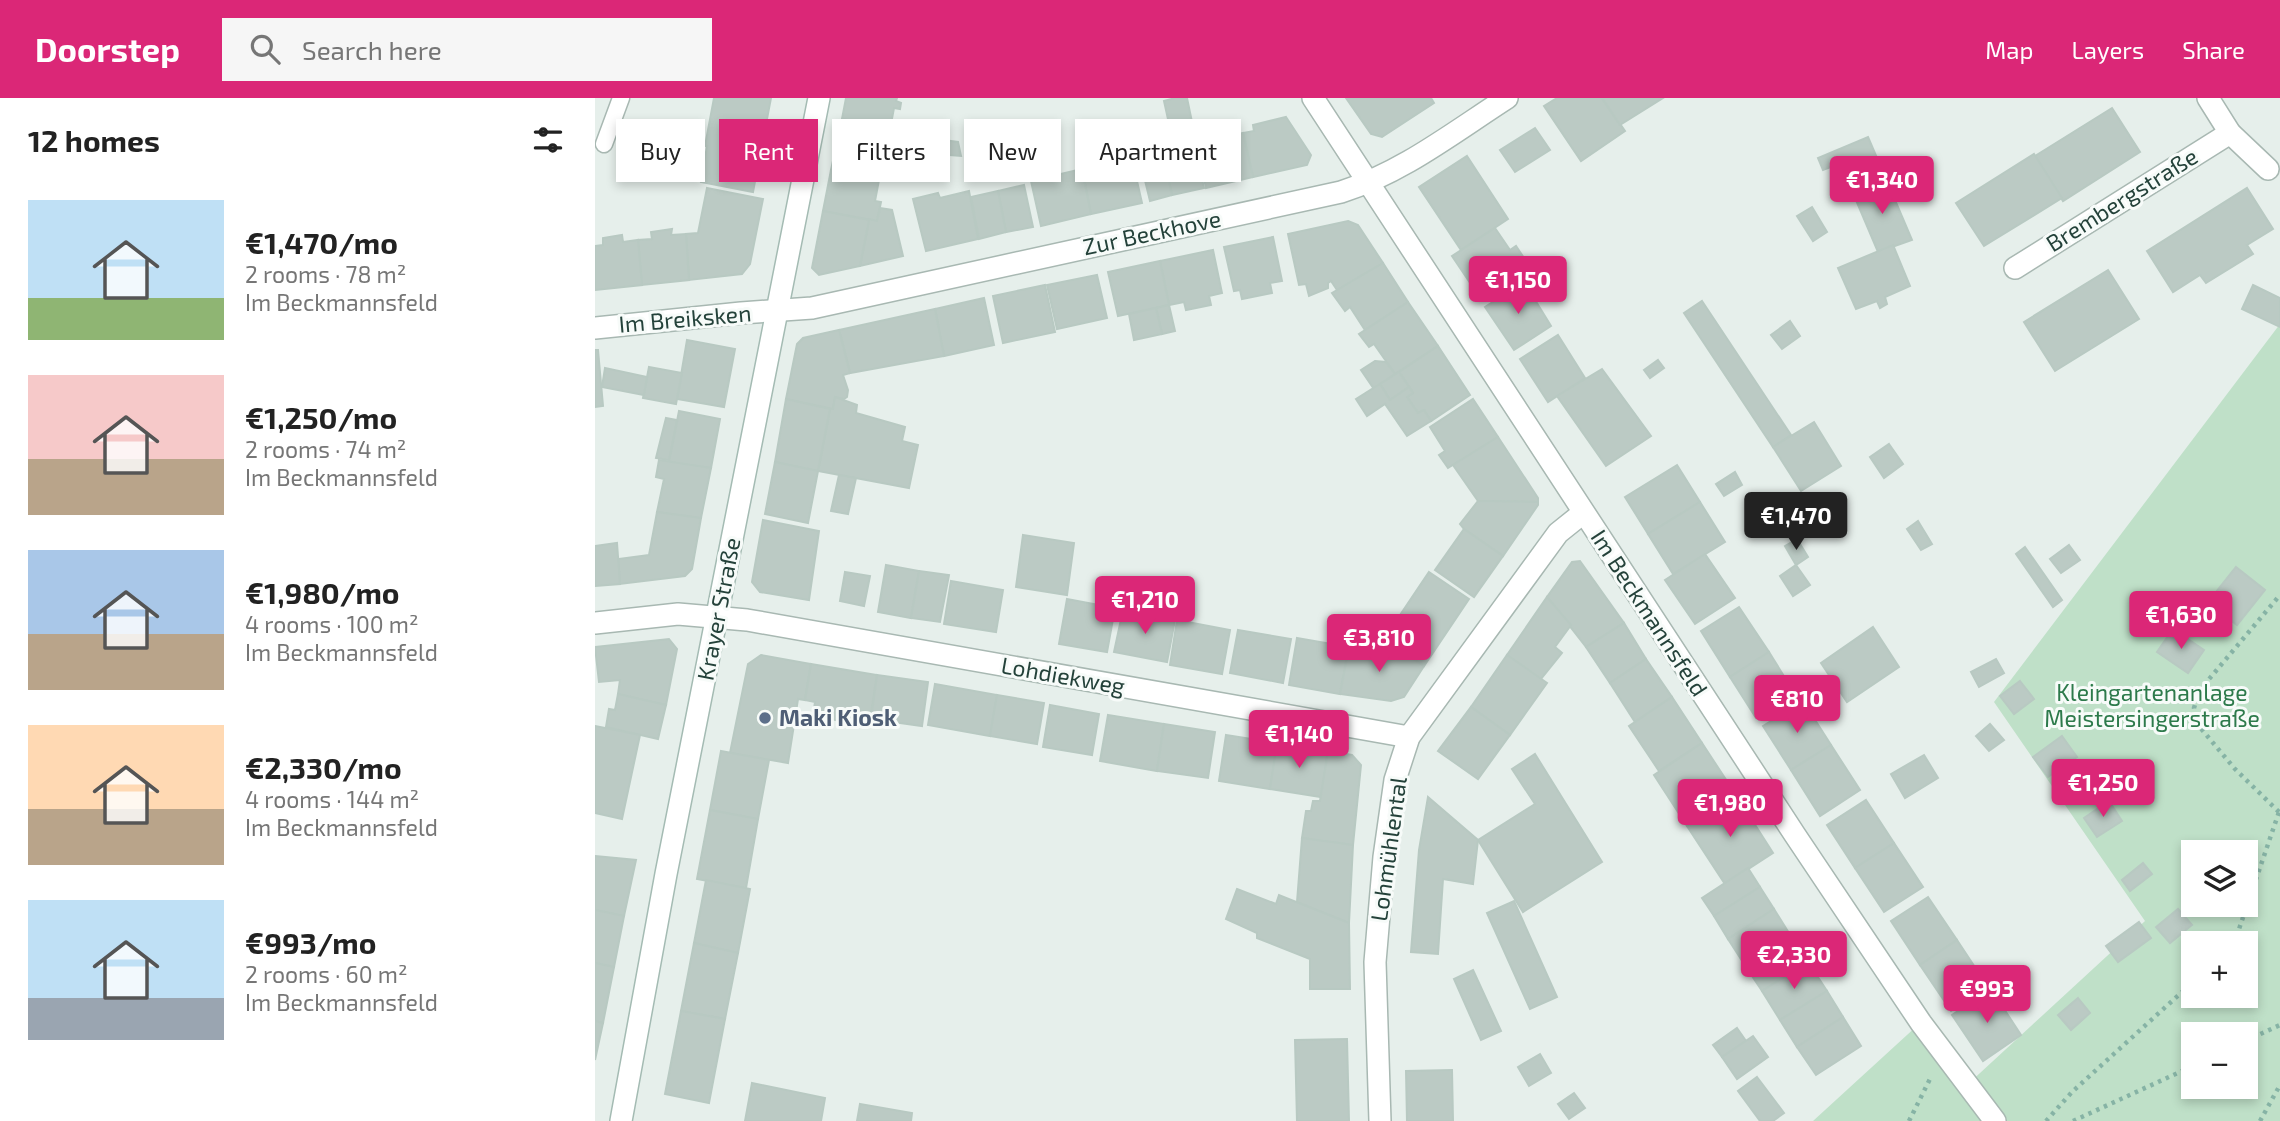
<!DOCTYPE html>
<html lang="en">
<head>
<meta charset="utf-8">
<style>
  body { margin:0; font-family:"Exo 2",sans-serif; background:#f6f6f6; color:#222; height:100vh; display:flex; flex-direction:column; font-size:26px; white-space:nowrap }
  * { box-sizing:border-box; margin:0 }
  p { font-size:23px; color:#767676 }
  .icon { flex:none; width:38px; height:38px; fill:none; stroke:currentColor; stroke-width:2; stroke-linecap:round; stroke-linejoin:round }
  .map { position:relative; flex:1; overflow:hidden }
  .sheet { display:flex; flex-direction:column; background:#fff; width:595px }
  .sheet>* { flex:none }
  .banner { position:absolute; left:21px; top:21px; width:665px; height:63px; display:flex; gap:14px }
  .tools { position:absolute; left:1586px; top:742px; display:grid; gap:14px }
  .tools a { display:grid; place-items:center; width:77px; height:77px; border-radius:0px; background:#fff; box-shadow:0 4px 10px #0003; font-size:35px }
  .price { position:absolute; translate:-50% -60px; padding:0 16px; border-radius:7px; background:#db2777; color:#fff; font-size:23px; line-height:46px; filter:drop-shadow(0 2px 4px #0008) }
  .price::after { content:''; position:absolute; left:50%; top:42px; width:21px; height:16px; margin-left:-10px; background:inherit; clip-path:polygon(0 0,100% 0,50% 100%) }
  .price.active { background:#222; color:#fff }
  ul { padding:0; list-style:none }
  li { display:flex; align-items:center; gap:21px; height:175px; padding:0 28px }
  li span { display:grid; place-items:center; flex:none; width:196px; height:140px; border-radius:0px; color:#555 }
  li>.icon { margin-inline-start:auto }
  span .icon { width:84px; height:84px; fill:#fffc; stroke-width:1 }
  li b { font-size:30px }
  h2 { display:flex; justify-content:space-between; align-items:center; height:84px; padding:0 28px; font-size:30px }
  .tag { padding:0 24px; border-radius:0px; background:#fff; box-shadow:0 4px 10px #0003; font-size:24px; line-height:63px }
  .tag.active { background:#db2777; color:#fff }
  header { display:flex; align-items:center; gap:42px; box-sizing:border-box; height:98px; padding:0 35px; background:#db2777; color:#fff }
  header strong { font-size:33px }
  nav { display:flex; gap:38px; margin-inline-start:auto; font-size:24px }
  .search { width:490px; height:63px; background:#f6f6f6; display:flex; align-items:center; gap:18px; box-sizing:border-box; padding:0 24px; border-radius:0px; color:#767676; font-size:26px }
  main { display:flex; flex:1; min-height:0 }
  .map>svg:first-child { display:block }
  .green { fill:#bfe0c8; fill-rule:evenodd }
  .building { fill:#bbcac4; stroke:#b8c9c2; stroke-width:2 }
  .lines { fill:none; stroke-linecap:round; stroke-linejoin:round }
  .service-casing { stroke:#a8b8b2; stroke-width:19 }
  .minor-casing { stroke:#a8b8b2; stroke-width:24 }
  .secondary-casing { stroke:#a4bbb3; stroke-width:24 }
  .path { stroke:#86b3a5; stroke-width:4.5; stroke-dasharray:3.5 5; stroke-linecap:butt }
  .service { stroke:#fff; stroke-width:16 }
  .minor { stroke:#fff; stroke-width:21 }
  .secondary { stroke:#fff; stroke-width:21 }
  .service-dot { fill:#5c6f8a; stroke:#f7fbf9; stroke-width:2.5 }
  .labels { text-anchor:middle; stroke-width:6; stroke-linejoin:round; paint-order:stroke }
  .street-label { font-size:23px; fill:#24423a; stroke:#f7fbf9 }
  .park-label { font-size:23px; fill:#2d7a4b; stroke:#f7fbf9 }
  .service-label { font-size:23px; font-weight:bold; fill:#4e5e75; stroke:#f7fbf9; text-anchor:start }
</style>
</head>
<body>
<header>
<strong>Doorstep</strong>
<div class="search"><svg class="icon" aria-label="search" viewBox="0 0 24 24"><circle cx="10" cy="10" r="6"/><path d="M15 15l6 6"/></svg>Search here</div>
<nav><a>Map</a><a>Layers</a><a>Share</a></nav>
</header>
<main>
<section class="sheet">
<h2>12 homes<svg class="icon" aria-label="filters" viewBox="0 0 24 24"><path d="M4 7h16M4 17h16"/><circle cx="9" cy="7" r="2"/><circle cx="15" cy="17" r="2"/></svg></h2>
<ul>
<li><span style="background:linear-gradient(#bfe0f5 70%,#8fb573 0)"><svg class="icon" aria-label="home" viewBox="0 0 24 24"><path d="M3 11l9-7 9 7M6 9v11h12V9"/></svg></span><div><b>€1,470/mo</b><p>2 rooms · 78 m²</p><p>Im Beckmannsfeld</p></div></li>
<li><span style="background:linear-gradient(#f6c9c9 60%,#b9a48a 0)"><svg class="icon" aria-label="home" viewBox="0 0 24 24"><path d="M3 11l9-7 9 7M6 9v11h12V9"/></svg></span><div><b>€1,250/mo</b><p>2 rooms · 74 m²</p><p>Im Beckmannsfeld</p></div></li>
<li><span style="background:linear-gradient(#a9c7e8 60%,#b9a48a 0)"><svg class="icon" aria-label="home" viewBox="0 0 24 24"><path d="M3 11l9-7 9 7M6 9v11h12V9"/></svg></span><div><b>€1,980/mo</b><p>4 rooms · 100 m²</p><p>Im Beckmannsfeld</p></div></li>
<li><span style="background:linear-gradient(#ffd9b3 60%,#b9a48a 0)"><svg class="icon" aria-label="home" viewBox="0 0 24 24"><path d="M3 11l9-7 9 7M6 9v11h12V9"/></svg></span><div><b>€2,330/mo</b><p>4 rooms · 144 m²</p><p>Im Beckmannsfeld</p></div></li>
<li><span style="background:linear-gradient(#bfe0f5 70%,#9aa5b1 0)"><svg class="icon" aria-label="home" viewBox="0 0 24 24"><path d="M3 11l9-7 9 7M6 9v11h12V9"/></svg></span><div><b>€993/mo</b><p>2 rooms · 60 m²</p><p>Im Beckmannsfeld</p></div></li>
</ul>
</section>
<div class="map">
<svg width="1685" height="1023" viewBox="0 0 1685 1023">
  <rect width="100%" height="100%" fill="#e6efeb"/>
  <path class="green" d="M1685,226V1023H1218L1324,926L1372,987L1550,823L1399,604ZM1598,754H1650V807H1598ZM1598,845H1650V898H1598ZM1598,936H1650V989H1598Z"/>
  <g class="building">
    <polygon points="119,0 176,0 158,94 106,84 112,48 110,48"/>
    <polygon points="251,0 302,0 301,3 306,5 305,11 299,10 295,31 247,21"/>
    <polygon points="580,0 592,0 602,48 580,53 569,3"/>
    <polygon points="751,0 836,0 839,5 787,39 776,36"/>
    <polygon points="962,0 1007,0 1030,33 986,63 949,8"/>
    <polygon points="1007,0 1068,0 1025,27"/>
    <polygon points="1517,10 1545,54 1468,103 1440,58"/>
    <polygon points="691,19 716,57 712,67 658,79 648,35 659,33 658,27"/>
    <polygon points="247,21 315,36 312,53 291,49 290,54 294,55 292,62 298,63 297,69 287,68 284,82 236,72"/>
    <polygon points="940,30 955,52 920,74 905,52"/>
    <polygon points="648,35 658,79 611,90 602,46"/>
    <polygon points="1273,39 1291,81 1258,95 1246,65 1228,72 1223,60"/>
    <polygon points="333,40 363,44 366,58 329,55"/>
    <polygon points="600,48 609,90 577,97 568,56"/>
    <polygon points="1439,56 1467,100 1389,148 1361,105"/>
    <polygon points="872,58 913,121 866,152 824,89"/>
    <polygon points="537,61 547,105 496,116 487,71"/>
    <polygon points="570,65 577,97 555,103 547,70"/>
    <polygon points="487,71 496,116 446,128 436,83"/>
    <polygon points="236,72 284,82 280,103 286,104 282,123 228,113"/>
    <polygon points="1291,81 1317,142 1283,154 1258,95"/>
    <polygon points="429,87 438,129 411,134 403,93"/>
    <polygon points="112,90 168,101 155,166 147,176 94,182 91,136 103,135"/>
    <polygon points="1652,90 1678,131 1652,147 1658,156 1611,185 1605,177 1578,194 1552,153"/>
    <polygon points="374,93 383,141 331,153 318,101 343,95 345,100"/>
    <polygon points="403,93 411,134 384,141 376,99"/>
    <polygon points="1217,109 1232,134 1218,143 1202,118"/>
    <polygon points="285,110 297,112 308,158 265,168 274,121 282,123"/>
    <polygon points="228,113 274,122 265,168 224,177 217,170"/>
    <polygon points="753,123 763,127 788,165 742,192 736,183 733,185 733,190 714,198 711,186 704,187 693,136"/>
    <polygon points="900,130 915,152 921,148 933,166 884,198 857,158"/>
    <polygon points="77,131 76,137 91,136 94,182 47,187 43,142 57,141 56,134"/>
    <polygon points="27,137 28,144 43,142 47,187 0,192 0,148 8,147 8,140"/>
    <polygon points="678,139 687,183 675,185 677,195 647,201 645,192 639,193 629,149"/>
    <polygon points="1298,147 1315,188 1290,199 1292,206 1285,210 1282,203 1261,211 1243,170"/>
    <polygon points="618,152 627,195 614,198 616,207 591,212 589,204 574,207 565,163"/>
    <polygon points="565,163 574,207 523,218 513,174"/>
    <polygon points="788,165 813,204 770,232 755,209 750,213 737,195"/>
    <polygon points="1513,172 1544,221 1460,273 1429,224"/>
    <polygon points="502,177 512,220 462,231 452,187"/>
    <polygon points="929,184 956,228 919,252 890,209"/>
    <polygon points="450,187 460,234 408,245 398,198"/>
    <polygon points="1658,187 1685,200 1685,229 1647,211"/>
    <polygon points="389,200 399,247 349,258 340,211"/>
    <polygon points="1107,203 1196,337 1178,349 1089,215"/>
    <polygon points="813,204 843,248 800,276 779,246 774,249 764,236"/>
    <polygon points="574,207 580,233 567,236 561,210"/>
    <polygon points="561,210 567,236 539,242 534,216"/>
    <polygon points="340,211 349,258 255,275 244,232"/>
    <polygon points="1195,223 1205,238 1187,251 1176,237"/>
    <polygon points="244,232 255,275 248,277 253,292 252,299 249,301 240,299 238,311 191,301 202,246 208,240"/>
    <polygon points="963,237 990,280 953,304 925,261"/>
    <polygon points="92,242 140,251 129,309 82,301"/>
    <polygon points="843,248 875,297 836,323 829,312 823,315 812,299 818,295 804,274"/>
    <polygon points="0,252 3,252 8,308 0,309"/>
    <polygon points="1063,262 1069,270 1055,280 1049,272"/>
    <polygon points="780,263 791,264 800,276 779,291 766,272"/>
    <polygon points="54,269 87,275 81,306 48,300"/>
    <polygon points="10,270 52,279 49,297 7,289"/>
    <polygon points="1007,271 1056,338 1011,368 962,298"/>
    <polygon points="804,274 814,289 795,302 785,286"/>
    <polygon points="785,286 795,302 814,289 818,295 812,299 823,315 829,312 836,323 812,338 790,306 772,318 761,301"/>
    <polygon points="240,299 262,307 261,315 310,329 307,343 323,347 314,390 223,373 235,311 238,311"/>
    <polygon points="191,301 235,311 223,373 180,364"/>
    <polygon points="878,301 903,339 853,370 844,357 850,353 835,329"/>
    <polygon points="84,313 125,321 116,370 74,364"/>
    <polygon points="71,320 82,322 74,362 61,360"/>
    <polygon points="1219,324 1246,368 1206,393 1178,349"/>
    <polygon points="903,339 943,400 943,404 883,403 858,367"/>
    <polygon points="1294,346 1308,366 1289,380 1275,359"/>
    <polygon points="64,362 116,370 106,420 62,414 69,381 61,379"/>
    <polygon points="180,364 223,373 213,425 170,416"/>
    <polygon points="1082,367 1105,404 1053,436 1030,399"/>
    <polygon points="1140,374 1147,387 1129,398 1121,386"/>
    <polygon points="244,377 261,380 253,416 236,413"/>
    <polygon points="883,403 943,404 943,407 908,458 869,431 865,426"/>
    <polygon points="1105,404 1130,444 1078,476 1053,436"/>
    <polygon points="62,414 106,420 97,471 90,478 25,486 23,461 54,457"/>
    <polygon points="168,422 224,433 214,502 165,494 157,484"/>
    <polygon points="1323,423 1337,446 1326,452 1312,431"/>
    <polygon points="869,431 908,458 879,499 840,472"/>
    <polygon points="428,437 479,445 472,497 421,489"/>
    <polygon points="1202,441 1213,459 1201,467 1190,448"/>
    <polygon points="22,445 25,486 0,488 0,448"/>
    <polygon points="1474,447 1485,462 1466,475 1455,461"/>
    <polygon points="1430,449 1467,502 1458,509 1421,456"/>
    <polygon points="1110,456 1140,500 1100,526 1070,482"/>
    <polygon points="985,463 1029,525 991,549 952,499 977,464"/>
    <polygon points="291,467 324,473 316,520 283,514"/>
    <polygon points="1201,467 1215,487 1198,498 1185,478"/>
    <polygon points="1641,469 1670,492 1642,527 1613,504"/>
    <polygon points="324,473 354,477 345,524 316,520"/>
    <polygon points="250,474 275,478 269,508 245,503"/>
    <polygon points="834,474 874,501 829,568 789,541"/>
    <polygon points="356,483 408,492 401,534 349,526"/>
    <polygon points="952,499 976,527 960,549 967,555 946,581 912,557"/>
    <polygon points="472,501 520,510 512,554 464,546"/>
    <polygon points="1144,509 1174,554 1135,579 1106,533"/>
    <polygon points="528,512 580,522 572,564 519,554"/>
    <polygon points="582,522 635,532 627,576 575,567"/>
    <polygon points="1029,525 1051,561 1015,585 991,549"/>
    <polygon points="1278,529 1304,569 1252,604 1226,565"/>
    <polygon points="1578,531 1609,552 1593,575 1562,554"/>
    <polygon points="643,532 696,541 688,585 635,575"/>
    <polygon points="702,540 754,549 745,596 694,587"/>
    <polygon points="74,541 82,551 71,607 23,596 25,582 4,584 0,549"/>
    <polygon points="798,548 829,568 809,599 796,603 745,596 754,549 793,555"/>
    <polygon points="1174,554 1200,596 1161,620 1135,579"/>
    <polygon points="166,557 216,566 210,602 203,601 193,665 135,655 153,566"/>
    <polygon points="912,557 952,585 915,637 876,609"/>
    <polygon points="1051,561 1077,599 1040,624 1015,585"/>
    <polygon points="1401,561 1409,575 1384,589 1376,574"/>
    <polygon points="216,566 282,577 274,628 218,618 220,604 210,602"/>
    <polygon points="282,577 333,584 327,628 276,621"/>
    <polygon points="1425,583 1439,601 1419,616 1405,598"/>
    <polygon points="340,586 402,597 395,638 333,627"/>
    <polygon points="23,596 71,607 63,641 11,629 14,611 20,612"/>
    <polygon points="402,597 449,605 442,646 395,638"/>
    <polygon points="1077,599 1107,645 1064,673 1034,628"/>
    <polygon points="1208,603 1236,647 1196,672 1168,628"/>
    <polygon points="455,607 504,616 497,657 448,649"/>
    <polygon points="876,609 915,637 883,681 843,653"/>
    <polygon points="513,617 569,626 562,673 505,663"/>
    <polygon points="569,626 620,634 613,680 562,673"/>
    <polygon points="1395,626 1409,642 1394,653 1381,638"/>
    <polygon points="0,628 45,637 27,721 0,715"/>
    <polygon points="631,637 682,645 675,691 624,683"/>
    <polygon points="1467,638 1482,659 1453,679 1438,659"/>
    <polygon points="682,645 733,653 726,699 675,691"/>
    <polygon points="1107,645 1141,697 1092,728 1059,677"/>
    <polygon points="1236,647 1265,692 1225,718 1196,672"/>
    <polygon points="126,653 174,662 163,721 115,712"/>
    <polygon points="733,653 757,657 766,667 758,747 707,740 711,713 716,713 718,703 725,703"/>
    <polygon points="940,656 1007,764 928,814 883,742 940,706 917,671"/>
    <polygon points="1329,657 1343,680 1310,700 1296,676"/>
    <polygon points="1141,697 1178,755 1130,786 1092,728"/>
    <polygon points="833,699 883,742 878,786 848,781 843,856 816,854 824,752"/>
    <polygon points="1271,702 1299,745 1260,770 1232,727"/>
    <polygon points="1514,703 1527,723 1502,739 1489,720"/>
    <polygon points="115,712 163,721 151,790 102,781"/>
    <polygon points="707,740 758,747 754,825 702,804"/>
    <polygon points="1299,745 1328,789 1289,814 1260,770"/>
    <polygon points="0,758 41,762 29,818 0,812"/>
    <polygon points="1548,765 1557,776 1535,793 1527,782"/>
    <polygon points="1153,770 1165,789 1119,818 1107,800"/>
    <polygon points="111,782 155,791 143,855 99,845"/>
    <polygon points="1165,789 1179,811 1133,841 1119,818"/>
    <polygon points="642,791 681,806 684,797 754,825 755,891 715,891 715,861 662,840 662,835 631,821"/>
    <polygon points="1333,799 1362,842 1325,867 1296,823"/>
    <polygon points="919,803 962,899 935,911 892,815"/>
    <polygon points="1179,811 1197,840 1151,869 1133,841"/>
    <polygon points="1583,811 1597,827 1575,845 1561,829"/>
    <polygon points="0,812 29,818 19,869 0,865"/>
    <polygon points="1544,824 1556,840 1523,864 1511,848"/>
    <polygon points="1197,840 1213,864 1167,893 1151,869"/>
    <polygon points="1362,842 1393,889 1356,913 1325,867"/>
    <polygon points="99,845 143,855 130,921 86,913"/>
    <polygon points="1213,864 1232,893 1185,922 1167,893"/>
    <polygon points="0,865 19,869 8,925 0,923"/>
    <polygon points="878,872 906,933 886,942 859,881"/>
    <polygon points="1396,891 1426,937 1388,963 1357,917"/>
    <polygon points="1232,893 1248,919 1202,949 1185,922"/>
    <polygon points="1483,900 1495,915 1476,932 1463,917"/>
    <polygon points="86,913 130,921 114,1005 70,996"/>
    <polygon points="1248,919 1266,948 1221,977 1202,949"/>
    <polygon points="0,923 8,925 0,962"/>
    <polygon points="1142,930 1151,943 1127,959 1118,947"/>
    <polygon points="1158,938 1173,959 1142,981 1127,959"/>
    <polygon points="752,941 754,1023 702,1023 700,942"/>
    <polygon points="945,956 956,975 934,988 923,969"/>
    <polygon points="857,972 858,1023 812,1023 811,973"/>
    <polygon points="1162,979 1189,1015 1178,1023 1165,1023 1143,993"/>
    <polygon points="157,985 230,1000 226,1023 150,1023"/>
    <polygon points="979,995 990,1010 974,1021 963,1006"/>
    <polygon points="265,1006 317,1015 316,1023 262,1023"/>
  </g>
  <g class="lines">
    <defs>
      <polyline id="service" points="9,46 26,0"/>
      <g id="minor">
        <polyline points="718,0 1200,737 1326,925 1400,1023"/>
        <polyline points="1613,0 1635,35 1673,71"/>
        <polyline points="1420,170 1635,35"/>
        <path d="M0,230L146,215L217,210L746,94C807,75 859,34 912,0"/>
        <polyline points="0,525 83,516 152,522 814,639"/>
        <polyline points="785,1023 780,864 789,759 800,682 814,639 963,435 988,415"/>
      </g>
      <polyline id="secondary" points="26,1023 71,776 224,0"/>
    </defs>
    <use href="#service" class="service-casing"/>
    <use href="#minor" class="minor-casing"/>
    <use href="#secondary" class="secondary-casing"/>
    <g class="path">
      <polyline points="1684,714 1640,671 1603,627 1599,610 1604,593 1685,497"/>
      <polyline points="1636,845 1642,837 1684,714"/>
      <polyline points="1650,943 1685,927"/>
      <polyline points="1314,1023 1335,981"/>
      <polyline points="1451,1023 1477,994 1598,884"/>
      <polyline points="1478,1023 1598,968"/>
      <polyline points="1665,1023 1685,987"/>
    </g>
    <use href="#service" class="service"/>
    <use href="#minor" class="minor"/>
    <use href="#secondary" class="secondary"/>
  </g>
  <circle class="service-dot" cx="170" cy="620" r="7"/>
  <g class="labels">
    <g class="street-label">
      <text transform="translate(1527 102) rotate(-32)" y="8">Brembergstraße</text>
      <text transform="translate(557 135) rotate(-12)" y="8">Zur Beckhove</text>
      <text transform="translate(90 221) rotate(-5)" y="8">Im Breiksken</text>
      <text transform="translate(124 511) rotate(-79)" y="8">Krayer Straße</text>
      <text transform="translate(1054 515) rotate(57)" y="8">Im Beckmannsfeld</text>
      <text transform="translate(468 578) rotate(10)" y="8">Lohdiekweg</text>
      <text transform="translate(794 751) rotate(-82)" y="8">Lohmühlental</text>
    </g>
    <g class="park-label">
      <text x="1557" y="603">Kleingartenanlage<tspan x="1557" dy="26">Meistersingerstraße</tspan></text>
    </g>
    <g class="service-label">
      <text x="184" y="628">Maki Kiosk</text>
    </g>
  </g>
</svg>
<div class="tools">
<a><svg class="icon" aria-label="layers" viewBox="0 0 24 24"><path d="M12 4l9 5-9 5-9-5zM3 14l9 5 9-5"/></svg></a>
<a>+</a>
<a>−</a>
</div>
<b class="price" style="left:1287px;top:118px">€1,340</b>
<b class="price" style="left:923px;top:218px">€1,150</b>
<b class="price active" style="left:1201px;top:454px">€1,470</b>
<b class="price" style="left:550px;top:538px">€1,210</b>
<b class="price" style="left:1586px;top:553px">€1,630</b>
<b class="price" style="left:784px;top:576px">€3,810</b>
<b class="price" style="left:1202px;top:637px">€810</b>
<b class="price" style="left:704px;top:672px">€1,140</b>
<b class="price" style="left:1508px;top:721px">€1,250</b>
<b class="price" style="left:1135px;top:741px">€1,980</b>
<b class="price" style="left:1199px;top:893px">€2,330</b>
<b class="price" style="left:1392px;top:927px">€993</b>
<div class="banner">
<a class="tag">Buy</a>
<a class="tag active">Rent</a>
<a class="tag">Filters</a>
<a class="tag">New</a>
<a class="tag">Apartment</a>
</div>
</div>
</main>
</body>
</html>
